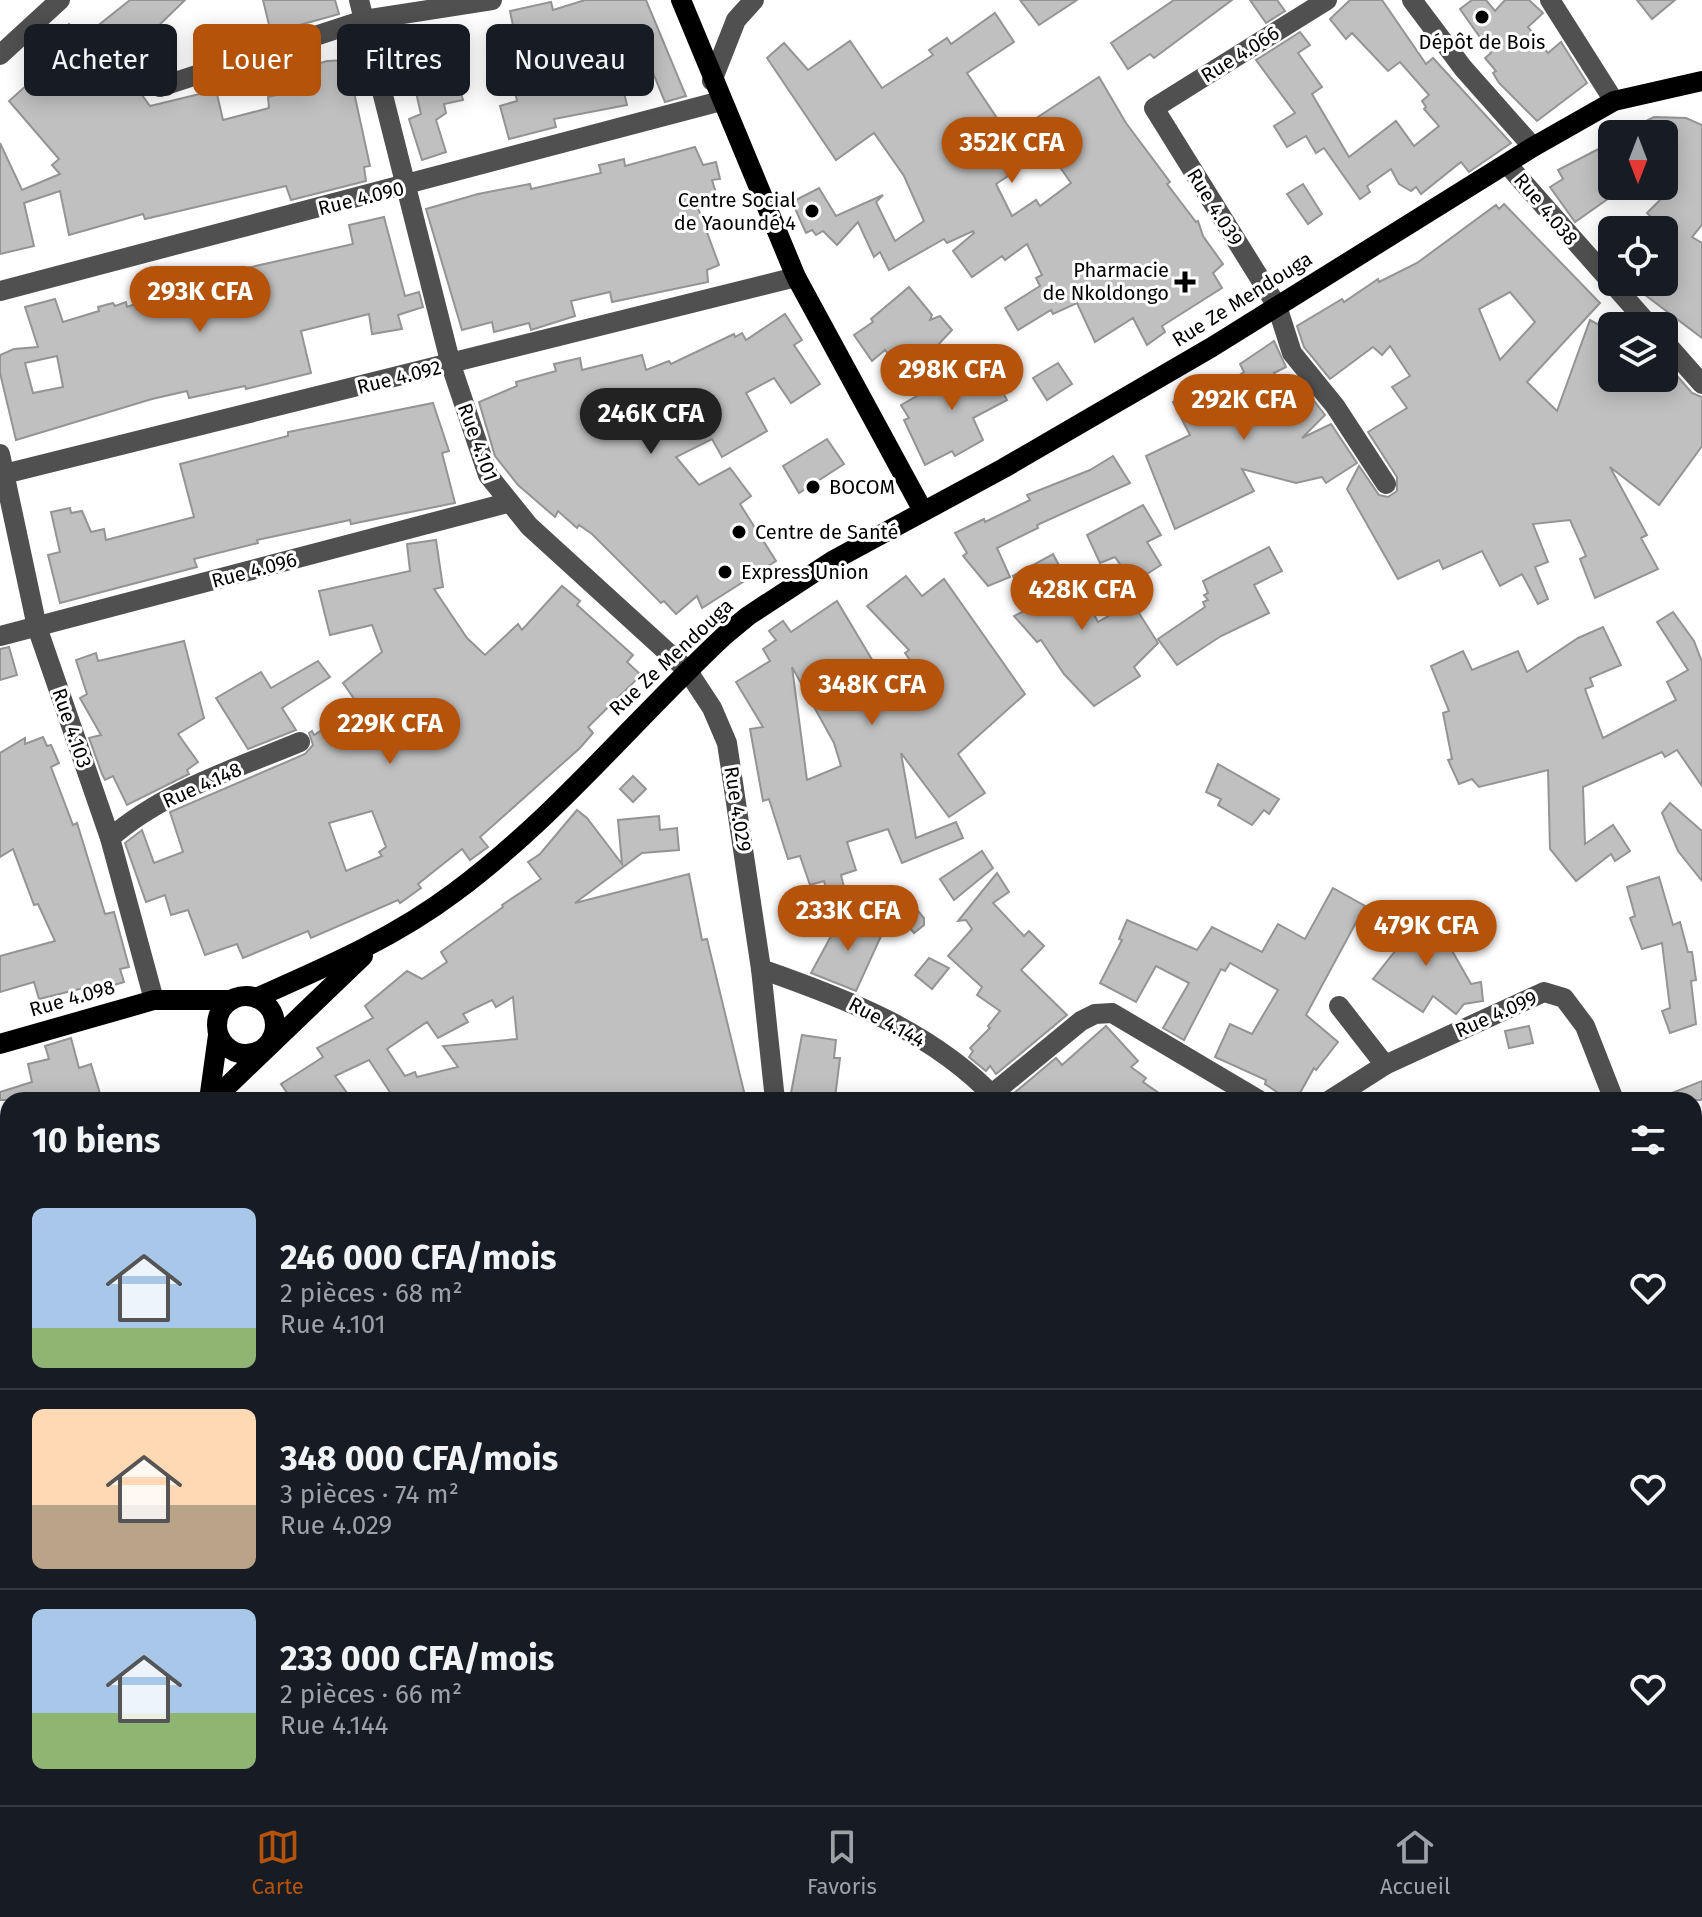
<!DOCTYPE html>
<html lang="fr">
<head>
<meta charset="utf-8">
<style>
  body { margin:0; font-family:"Fira Sans",sans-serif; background:#20242c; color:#f1f3f6; height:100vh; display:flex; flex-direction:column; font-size:30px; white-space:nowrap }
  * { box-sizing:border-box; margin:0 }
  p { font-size:26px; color:#9ea1a6 }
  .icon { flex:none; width:44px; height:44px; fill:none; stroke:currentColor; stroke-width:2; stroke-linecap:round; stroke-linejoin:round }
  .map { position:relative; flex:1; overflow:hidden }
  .panel { position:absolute; left:0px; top:1092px; width:1702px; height:714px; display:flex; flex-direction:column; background:#171b24; border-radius:24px 24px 0 0; box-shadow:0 4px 20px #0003 }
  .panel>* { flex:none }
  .guide { position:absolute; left:24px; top:24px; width:800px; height:72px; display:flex; gap:16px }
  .needle { width:52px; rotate:180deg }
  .fabs { position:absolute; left:1598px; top:120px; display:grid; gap:16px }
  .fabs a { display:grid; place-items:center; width:80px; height:80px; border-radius:12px; background:#171b24; box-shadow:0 4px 20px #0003; font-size:40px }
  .price { position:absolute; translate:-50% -68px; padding:0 18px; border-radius:28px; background:#b45309; color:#fff; font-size:26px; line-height:52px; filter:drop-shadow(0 2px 4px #0008) }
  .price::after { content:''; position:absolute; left:50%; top:48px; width:24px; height:18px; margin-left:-12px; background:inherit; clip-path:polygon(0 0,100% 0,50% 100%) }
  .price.current { background:#222; color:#fff }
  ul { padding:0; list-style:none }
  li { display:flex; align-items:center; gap:24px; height:200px; padding:0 32px }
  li+li { border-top:2px solid #363941 }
  li span { display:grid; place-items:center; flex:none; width:224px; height:160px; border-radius:12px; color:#555 }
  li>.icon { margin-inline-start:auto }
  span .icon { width:96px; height:96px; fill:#fffc; stroke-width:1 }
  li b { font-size:34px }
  h2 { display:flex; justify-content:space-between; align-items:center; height:96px; padding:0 32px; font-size:34px }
  .pill { padding:0 28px; border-radius:12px; background:#171b24; box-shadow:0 4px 20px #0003; font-size:28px; line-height:72px }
  .pill.current { background:#b45309; color:#fff }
  .dock { display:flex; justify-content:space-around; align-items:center; height:112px; border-top:2px solid #363941; background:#171b24; font-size:22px; color:#9ea1a6 }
  .dock a { display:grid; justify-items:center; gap:4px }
  .dock .current { color:#b45309 }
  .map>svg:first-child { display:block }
  .green { fill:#d7d7d7 }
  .water { fill:#9e9e9e }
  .building { fill:#c0c0c0; stroke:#949494; stroke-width:2; fill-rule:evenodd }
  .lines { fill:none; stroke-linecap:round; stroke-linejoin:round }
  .minor { stroke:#505050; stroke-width:20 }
  .major { stroke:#000; stroke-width:20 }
  .poi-dot { fill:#000; stroke:#fff; stroke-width:3 }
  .labels { text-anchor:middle; stroke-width:6; stroke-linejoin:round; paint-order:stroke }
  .poi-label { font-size:20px; fill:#000; stroke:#fff; text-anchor:start }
  .street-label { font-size:20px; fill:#000; stroke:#fff }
</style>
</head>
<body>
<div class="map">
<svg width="1702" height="1805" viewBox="0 0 1702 1805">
  <rect width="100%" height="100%" fill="#fff"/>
  <g class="green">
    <polygon points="1702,1682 1702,1787 1695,1805 754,1805 767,1798 1694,1798 1694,1685"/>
    <polygon points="442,1798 634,1798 638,1805 423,1805"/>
  </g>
  <polygon class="water" points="1337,1798 1526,1798 1515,1805 1290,1805"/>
  <g class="building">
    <polygon points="130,0 185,0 150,34 157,41 142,55 150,62 146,66 149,69 134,84 150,106 216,90 223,120 269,108 268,97 286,93 281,75 327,61 347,60 370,166 364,167 366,181 291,200 286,186 145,219 143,214 69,235 60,191 24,203 34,246 0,254 0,143 22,190 60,174 52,165 59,159 9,101 68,48 57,37 69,24 81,39"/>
    <polygon points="263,0 335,0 339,14 271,33"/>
    <polygon points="585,0 646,0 686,96 665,102 651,68 620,76 627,105 554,119 556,127 509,139 500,106 517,101 507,53 518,50 510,11 551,2 553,10"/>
    <polygon points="1020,0 1077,0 1039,25"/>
    <polygon points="1174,0 1232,0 1154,58 1150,54 1128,69 1111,43"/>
    <polygon points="1250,0 1277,0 1285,11 1266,23"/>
    <polygon points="1350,0 1382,0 1426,64 1433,58 1511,143 1469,172 1461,162 1421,194 1416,187 1411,191 1399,184 1391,169 1367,186 1370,192 1360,199 1324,148 1316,153 1306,136 1287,147 1274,126 1295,113 1256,60 1300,32 1310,45 1298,53 1322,87 1312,94 1349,157 1396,121 1414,146 1439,126 1424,109 1426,107 1422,101 1429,95 1400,62 1388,71 1352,33 1346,39 1330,19"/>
    <polygon points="1472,0 1486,0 1495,11 1505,0 1529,0 1543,13 1528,27 1548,53 1561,42 1587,83 1537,121 1499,83 1493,73 1496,71 1485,58 1491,53 1460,9"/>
    <polygon points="1637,0 1675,0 1652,19"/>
    <path d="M995,13L1014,42L967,73L1009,136L1099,77L1126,123L1170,182L1167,184L1196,222L1198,221L1203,236L1223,264L1213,273L1222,288L1162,326L1165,332L1147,345L1133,318L1095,342L1077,303L1053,314L1051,310L1018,330L1005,308L1040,286L1036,278L1042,275L1027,244L1005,260L1002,256L972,277L953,251L974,233L973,231L947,243L944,239L889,270L880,252L874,257L858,222L837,245L823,231L816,235L812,230L806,233L792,202L819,188L836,216L883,195L876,202L895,241L924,221L904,176L874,133L836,160L767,58L784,43L808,70L850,41L882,88L933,55L929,50L947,38L951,44ZM1048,150L1071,183L1040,206L1036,200L1012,216L996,184Z"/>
    <polygon points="444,45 445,50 459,46 467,78 457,80 463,100 444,104 446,113 436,120 446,152 422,160 409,119 421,114 408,58"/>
    <polygon points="1654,117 1686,118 1702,125 1702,225 1692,237 1702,243 1702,338 1628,282 1664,282 1664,230 1640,230 1652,218 1647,213 1664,196 1664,134 1620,134"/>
    <polygon points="1612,142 1612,196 1575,222 1550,187 1563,179 1558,170"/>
    <polygon points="695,147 703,165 716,162 720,179 712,180 718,199 697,205 719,265 707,270 708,282 612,302 610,292 571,301 575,316 531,330 529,323 494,332 492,322 462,330 426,209 478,194 530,184 531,189 601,173 599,165 624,159 625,166"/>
    <polygon points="1303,184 1322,214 1308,224 1287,194"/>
    <path d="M1504,204L1600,303L1527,382L1557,411L1590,320L1612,332V378H1664V361L1692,393L1702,397V446L1659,505L1610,467L1647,535L1641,538L1658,569L1595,598L1580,559L1586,556L1570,520L1533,524L1548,562L1535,567L1548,599L1538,604L1522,574L1500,586L1482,551L1443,569L1439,560L1398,579L1347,489L1359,466L1379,495L1388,497L1397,491V477L1368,432L1407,408L1392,387L1410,376L1390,346L1382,355L1373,347L1330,379L1304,347L1297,326L1342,299L1344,302L1378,279L1379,282L1417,263L1496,205L1499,209ZM1510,292L1535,322L1500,360L1479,309Z"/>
    <path d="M384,217L405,296L419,292L423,307L398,315L402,329L372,334L369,314L301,331L311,373L246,389L245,386L189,398L187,391L152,399L16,440L0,373V355L14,349L38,347L25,307L55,299L63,322L99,311L98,307L113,303L115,306L126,302L127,307L186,286L185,282L353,244L349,225ZM57,356L63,387L33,393L25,363Z"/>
    <polygon points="909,287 932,315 930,320 940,316 952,330 936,347 938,350 904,375 885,350 872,361 854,335 873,322 871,319"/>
    <polygon points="785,314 802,340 794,345 820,384 791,403 774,378 746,393 767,431 722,457 712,439 676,457 699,485 730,468 751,496 740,504 776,561 702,608 697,596 676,614 664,601 661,603 592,534 579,525 577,528 558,511 555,517 518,485 495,456 479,402 517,386 516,382 556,371 554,364 580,358 582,370 642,355 646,370 669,361 671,364 734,334 735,337 742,333 746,340"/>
    <polygon points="1274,341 1286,367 1274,373 1295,408 1311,397 1325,415 1302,438 1331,424 1357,463 1326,483 1322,477 1296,483 1242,469 1254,491 1175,529 1146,456 1190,435 1173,402 1194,392 1200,401 1244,372 1240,364"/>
    <polygon points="984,358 1007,400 973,418 983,440 955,456 952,451 925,465 904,420 909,418 901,405"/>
    <polygon points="1058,363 1072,384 1047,400 1033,378"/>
    <polygon points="433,403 449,451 442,453 455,503 351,524 350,520 257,540 258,543 194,559 197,567 60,603 48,555 60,552 51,512 70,508 71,513 82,511 91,532 104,529 106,540 194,517 180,464 288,436 288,432"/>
    <polygon points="827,439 844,464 799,493 783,466"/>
    <polygon points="1113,456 1130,483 1037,525 1038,528 997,548 1010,577 988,586 963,556 967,553 955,533 984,519 985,522 1030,500 1027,495 1090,470"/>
    <polygon points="1143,505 1161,535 1147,542 1161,565 1133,583 1115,557 1100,563 1087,535"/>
    <path d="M436,540L443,587L434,589L467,638L485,655L518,624L522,630L562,586L580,601L577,605L633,655L627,662L641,675L588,727L593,733L580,748L480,837L488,847L470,860L462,849L418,884L421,888L400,903L398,900L311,938L308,931L243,958L237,944L205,955L188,910L171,915L165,895L146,902L125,843L142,830L154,863L183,852L170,812L305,754L313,745L309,733L312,731L314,735L359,706L343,683L382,652L372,625L330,635L319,591L410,571L407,544ZM372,811L386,847L379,852L382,856L346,871L329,823Z"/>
    <polygon points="1269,547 1282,571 1254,585 1269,613 1221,636 1177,665 1158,639 1205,607 1203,602 1208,600 1204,595 1208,593 1203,581"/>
    <polygon points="1053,554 1070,586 1077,582 1098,622 1132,602 1158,643 1134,667 1140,676 1094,706 1064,674 1041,640 1037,642 1014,616 1030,608 1013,576"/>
    <path d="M906,576L922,596L944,579L1025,694L958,754L985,793L949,817L901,753L916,838L956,822L963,838L902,863L888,829L847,842L856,870L841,875L846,895L829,900L824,881L810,885L800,856L788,859L769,799L763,801L750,729L763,727L736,682L770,661L763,649L776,640L769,631L783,621L791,632L837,601L886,683L912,663L905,653L909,650L867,606ZM792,667L834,743L841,766L807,780Z"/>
    <polygon points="1673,612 1694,641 1702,662 1702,786 1677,750 1665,757 1662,752 1583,787 1585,844 1613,825 1630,851 1615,861 1611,854 1576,881 1550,849 1548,770 1479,787 1472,779 1459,784 1448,760 1452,759 1443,713 1449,711 1431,666 1463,651 1472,670 1518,651 1527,672 1578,638 1603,627 1621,665 1590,678 1593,686 1585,689 1603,738 1676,700 1667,682 1688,670 1657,622"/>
    <polygon points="184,641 204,718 178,734 198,762 187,770 189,774 127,805 113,776 105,780 102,774 89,738 101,735 80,698 87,694 76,660 96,653 98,661"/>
    <polygon points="9,647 17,675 0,680 0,649"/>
    <polygon points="318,661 330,677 282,708 296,730 248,749 216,698 261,672 271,688"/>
    <polygon points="43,737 47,746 51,745 59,763 51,767 73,825 77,823 105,914 114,912 129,967 120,969 124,982 101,989 100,984 39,999 34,982 0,992 0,956 55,941 38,904 34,905 13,849 0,857 0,753 25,738 25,744"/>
    <polygon points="1218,764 1279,799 1269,814 1264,810 1252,825 1218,805 1221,799 1206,792"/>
    <polygon points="633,776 646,789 633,802 620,789"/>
    <polygon points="1670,803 1702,831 1702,881 1678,851 1662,813"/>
    <path d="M577,810L587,818L622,864L618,820L659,816L660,830L677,828L679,850L642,853L575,903L689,874L702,940L707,939L746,1100H395L369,1060L335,1076L352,1100H292L281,1084L323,1057L317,1048L373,1018L365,1006L407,971L422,979L447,962L441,952L503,907L502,905L541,879L528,862L540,854ZM513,997L517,1039L443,1046L458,1067L417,1077L415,1072L405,1076L387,1049L427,1022L438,1038L468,1022L463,1014L492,1000L496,1007Z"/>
    <polygon points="982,851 993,868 954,900 940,879"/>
    <polygon points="997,873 1009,892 993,903 1024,936 1029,931 1044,946 1021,970 1067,1015 996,1074 990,1066 986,1071 969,1057 973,1051 970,1048 990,1028 988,1026 1000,1011 977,995 982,987 948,956 972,929 966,920 958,921"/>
    <polygon points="1659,877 1673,925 1680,922 1688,952 1692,952 1696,980 1691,981 1696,1024 1670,1033 1662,1011 1670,1008 1662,943 1642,949 1630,918 1635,916 1627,887"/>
    <polygon points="1333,888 1365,906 1306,1015 1338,1042 1316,1070 1314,1068 1296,1100 1289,1100 1265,1084 1266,1080 1215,1057 1230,1024 1252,1034 1278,990 1230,963 1225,971 1221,969 1184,1040 1163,1028 1189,983 1156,966 1136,1002 1100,983 1122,940 1119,939 1127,920 1197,950 1212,927 1262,952 1278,924 1305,939"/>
    <polygon points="902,892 924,918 924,925 914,933 892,906 892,900"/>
    <polygon points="1410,908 1443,935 1471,984 1481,982 1483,1001 1464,1004 1456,1014 1433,996 1423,1012 1373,979 1399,946 1388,933"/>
    <polygon points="843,914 882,934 856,991 811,973"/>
    <polygon points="929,958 949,968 932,989 915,975"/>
    <polygon points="1106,1026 1138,1061 1131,1067 1146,1078 1143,1082 1169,1100 1018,1100 1013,1094 1056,1058 1062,1065"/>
    <polygon points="1529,1026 1533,1043 1509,1048 1505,1031"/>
    <polygon points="802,1035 836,1040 834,1058 840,1058 835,1098 791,1093"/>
    <polygon points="71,1038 79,1068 91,1064 102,1100 0,1100 0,1092 32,1082 28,1064 49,1059 45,1046"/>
    <polygon points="1702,1081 1702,1100 1657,1100 1657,1099"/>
  </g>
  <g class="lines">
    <g class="minor">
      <polyline points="359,0 451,365 488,475 529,526 687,670 712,708 727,743 761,969 775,1100"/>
      <polyline points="1327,0 1154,108 1277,306 1292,353 1335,406 1386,484"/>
      <polyline points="1412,0 1463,68 1533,147"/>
      <polyline points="1550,0 1614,101"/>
      <polyline points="0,55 60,0"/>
      <polyline points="712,81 736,20 754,0"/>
      <polyline points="160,87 364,20 492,0"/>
      <polyline points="1507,164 1650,326"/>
      <polyline points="0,291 721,101"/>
      <polyline points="1664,341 1702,384"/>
      <polyline points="0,454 37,627 110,838 154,1000"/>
      <polyline points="0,475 796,277"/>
      <polyline points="0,636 507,503"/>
      <path d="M110,838C164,791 235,769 300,742"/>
      <path d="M761,969C847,999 934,1032 997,1100"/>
      <polyline points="1339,1006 1385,1065"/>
      <polyline points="992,1094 1081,1021 1095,1014 1112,1013 1259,1100"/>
      <polyline points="1330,1100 1385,1065 1544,992 1564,998 1585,1026 1614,1100"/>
      <polyline points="1694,1552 1702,1557"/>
      <polyline points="0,1723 8,1722"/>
    </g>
    <g class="major">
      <polyline points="681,0 796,277 922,509"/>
      <circle cx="246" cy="1025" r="29"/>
      <path d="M256,998C326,967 394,938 455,892C555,818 635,719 725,635L748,616L832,561L1004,468L1212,347L1533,147L1614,101L1702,81"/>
      <polyline points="0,1044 154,1000 231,1000"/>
      <polyline points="209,1100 218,1035"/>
      <polyline points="213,1100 363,956"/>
      <polyline points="58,1805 59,1798"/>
    </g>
  </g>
  <g class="poi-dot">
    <circle cx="1482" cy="17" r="8"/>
    <circle cx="812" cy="211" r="8"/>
    <path d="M1181 270h8v8h8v8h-8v8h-8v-8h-8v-8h8z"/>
    <circle cx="813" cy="487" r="8"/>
    <circle cx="739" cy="532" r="8"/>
    <circle cx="725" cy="572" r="8"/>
  </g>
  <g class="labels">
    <g class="poi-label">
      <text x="1482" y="49" text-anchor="middle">Dépôt de Bois</text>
      <text x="796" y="207" text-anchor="end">Centre Social<tspan x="796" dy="23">de Yaoundé 4</tspan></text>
      <text x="1169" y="277" text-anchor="end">Pharmacie<tspan x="1169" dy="23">de Nkoldongo</tspan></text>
      <text x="829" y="494">BOCOM</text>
      <text x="755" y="539">Centre de Santé</text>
      <text x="741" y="579">Express Union</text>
    </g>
    <g class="street-label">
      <text transform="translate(1240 54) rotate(-32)" y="7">Rue 4.066</text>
      <text transform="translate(361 198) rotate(-14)" y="7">Rue 4.090</text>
      <text transform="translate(1215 207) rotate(58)" y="7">Rue 4.039</text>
      <text transform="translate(1546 209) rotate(50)" y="7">Rue 4.038</text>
      <text transform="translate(1242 299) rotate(-32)" y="7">Rue Ze Mendouga</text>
      <text transform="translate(399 377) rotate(-14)" y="7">Rue 4.092</text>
      <text transform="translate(478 442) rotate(70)" y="7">Rue 4.101</text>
      <text transform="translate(254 570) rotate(-15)" y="7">Rue 4.096</text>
      <text transform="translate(671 657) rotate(-43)" y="7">Rue Ze Mendouga</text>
      <text transform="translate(72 728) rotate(71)" y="7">Rue 4.103</text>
      <text transform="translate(202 785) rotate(-24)" y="7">Rue 4.148</text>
      <text transform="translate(738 809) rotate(81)" y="7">Rue 4.029</text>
      <text transform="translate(72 998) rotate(-16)" y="7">Rue 4.098</text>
      <text transform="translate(1496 1014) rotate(-24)" y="7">Rue 4.099</text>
      <text transform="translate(887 1022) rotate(28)" y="7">Rue 4.144</text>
    </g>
  </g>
</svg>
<div class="fabs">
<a><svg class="needle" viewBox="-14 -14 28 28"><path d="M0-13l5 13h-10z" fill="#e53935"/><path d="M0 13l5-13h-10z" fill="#9ea1a6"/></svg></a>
<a><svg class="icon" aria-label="locate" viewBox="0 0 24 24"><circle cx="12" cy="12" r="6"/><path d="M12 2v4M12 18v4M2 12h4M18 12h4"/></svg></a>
<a><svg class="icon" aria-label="layers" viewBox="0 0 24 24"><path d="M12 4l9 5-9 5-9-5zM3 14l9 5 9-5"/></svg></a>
</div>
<b class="price" style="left:1012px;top:185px">352K CFA</b>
<b class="price" style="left:200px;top:334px">293K CFA</b>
<b class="price" style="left:952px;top:412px">298K CFA</b>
<b class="price" style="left:1244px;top:442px">292K CFA</b>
<b class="price current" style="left:651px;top:456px">246K CFA</b>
<b class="price" style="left:1082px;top:632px">428K CFA</b>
<b class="price" style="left:872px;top:727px">348K CFA</b>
<b class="price" style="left:390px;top:766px">229K CFA</b>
<b class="price" style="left:848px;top:953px">233K CFA</b>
<b class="price" style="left:1426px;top:968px">479K CFA</b>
<div class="guide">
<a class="pill">Acheter</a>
<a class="pill current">Louer</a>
<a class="pill">Filtres</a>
<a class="pill">Nouveau</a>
</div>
<section class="panel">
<h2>10 biens<svg class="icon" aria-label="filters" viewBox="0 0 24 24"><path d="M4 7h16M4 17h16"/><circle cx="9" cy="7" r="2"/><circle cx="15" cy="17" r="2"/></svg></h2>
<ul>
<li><span style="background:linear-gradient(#a9c7e8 75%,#8fb573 0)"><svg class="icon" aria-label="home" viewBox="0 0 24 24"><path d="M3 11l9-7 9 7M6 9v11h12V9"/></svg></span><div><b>246 000 CFA/mois</b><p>2 pièces · 68 m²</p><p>Rue 4.101</p></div><svg class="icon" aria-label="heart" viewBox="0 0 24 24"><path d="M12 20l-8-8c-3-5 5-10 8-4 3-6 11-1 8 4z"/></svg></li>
<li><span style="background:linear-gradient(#ffd9b3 60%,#b9a48a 0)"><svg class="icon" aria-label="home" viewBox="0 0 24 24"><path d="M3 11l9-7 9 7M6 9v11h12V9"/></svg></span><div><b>348 000 CFA/mois</b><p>3 pièces · 74 m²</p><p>Rue 4.029</p></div><svg class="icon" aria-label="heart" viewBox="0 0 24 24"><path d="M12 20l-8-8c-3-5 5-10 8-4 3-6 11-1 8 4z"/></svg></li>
<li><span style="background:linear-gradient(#a9c7e8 65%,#8fb573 0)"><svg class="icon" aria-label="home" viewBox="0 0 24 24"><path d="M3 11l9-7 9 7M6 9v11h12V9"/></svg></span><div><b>233 000 CFA/mois</b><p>2 pièces · 66 m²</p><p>Rue 4.144</p></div><svg class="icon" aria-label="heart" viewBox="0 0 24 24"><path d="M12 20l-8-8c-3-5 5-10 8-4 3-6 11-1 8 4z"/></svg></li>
</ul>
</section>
</div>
<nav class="dock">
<a class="current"><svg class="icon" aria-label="map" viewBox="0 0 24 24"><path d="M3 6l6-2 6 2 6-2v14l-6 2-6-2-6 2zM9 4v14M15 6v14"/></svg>Carte</a>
<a><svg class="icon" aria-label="saved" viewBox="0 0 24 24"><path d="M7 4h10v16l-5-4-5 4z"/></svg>Favoris</a>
<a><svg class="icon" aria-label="home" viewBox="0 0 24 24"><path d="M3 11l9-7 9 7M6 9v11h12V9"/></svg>Accueil</a>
</nav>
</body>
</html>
